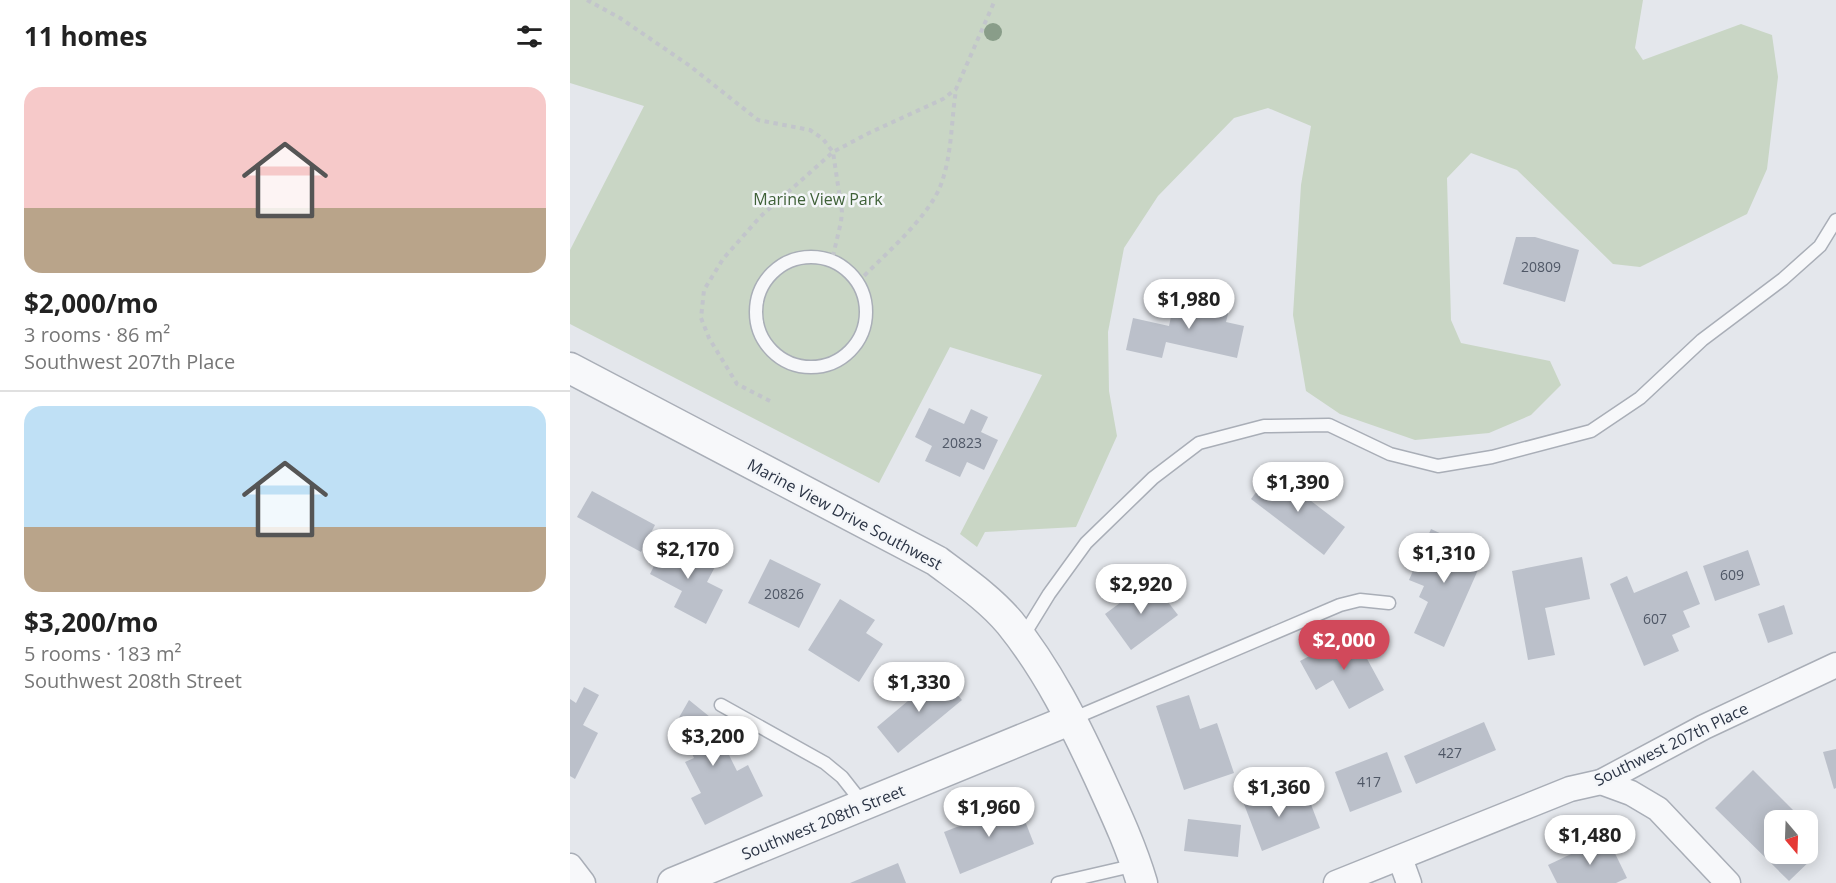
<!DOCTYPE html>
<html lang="en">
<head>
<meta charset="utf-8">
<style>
  body { margin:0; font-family:"Open Sans",sans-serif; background:#f2f2f2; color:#222; height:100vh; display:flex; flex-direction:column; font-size:22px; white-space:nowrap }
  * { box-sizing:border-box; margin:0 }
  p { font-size:20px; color:#767676 }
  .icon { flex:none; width:33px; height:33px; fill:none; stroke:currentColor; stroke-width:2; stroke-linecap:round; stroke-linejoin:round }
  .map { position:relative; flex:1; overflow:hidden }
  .panel { display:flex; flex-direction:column; background:#fff; width:570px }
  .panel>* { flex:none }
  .needle { width:39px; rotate:161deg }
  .tools { position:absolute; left:1194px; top:810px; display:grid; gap:12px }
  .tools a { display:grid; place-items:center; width:54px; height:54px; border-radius:12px; background:#fff; box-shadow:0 3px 15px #0003; font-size:30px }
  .price { position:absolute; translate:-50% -51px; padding:0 14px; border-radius:21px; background:#fff; color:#222; font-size:20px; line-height:39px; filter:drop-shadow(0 2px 3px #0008) }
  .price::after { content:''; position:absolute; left:50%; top:36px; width:18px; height:14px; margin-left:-9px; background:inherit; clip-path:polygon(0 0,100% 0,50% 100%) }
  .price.on { background:#d1495b; color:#fff }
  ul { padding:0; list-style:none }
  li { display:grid; align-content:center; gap:12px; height:318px; padding:0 24px }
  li+li { border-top:2px solid #e0e0e0 }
  li span { display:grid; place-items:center; height:186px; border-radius:18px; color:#555 }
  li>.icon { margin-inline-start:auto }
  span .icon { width:108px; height:108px; fill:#fffc; stroke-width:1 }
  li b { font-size:26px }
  h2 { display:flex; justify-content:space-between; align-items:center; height:72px; padding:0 24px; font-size:26px }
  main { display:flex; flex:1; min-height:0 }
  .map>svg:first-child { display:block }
  .green { fill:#c9d6c5 }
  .building { fill:#bbc0ca }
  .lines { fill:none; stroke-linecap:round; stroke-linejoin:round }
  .service-casing { stroke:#a9aeb7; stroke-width:15 }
  .minor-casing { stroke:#a9aeb7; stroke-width:27 }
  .tertiary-casing { stroke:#a9aeb7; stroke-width:33 }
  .path { stroke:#c2c5cb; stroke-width:4; stroke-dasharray:4.5 4.5; stroke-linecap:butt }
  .service { stroke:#f7f8fa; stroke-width:12 }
  .minor { stroke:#f7f8fa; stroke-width:24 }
  .tertiary { stroke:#f7f8fa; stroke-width:30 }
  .tree { fill:#899d89 }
  .labels { text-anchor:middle; stroke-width:5; stroke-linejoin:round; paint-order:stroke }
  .number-label { font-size:14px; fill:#4f5766 }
  .park-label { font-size:16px; fill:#3f6138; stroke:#f4f6f9 }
  .street-label { font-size:16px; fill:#2b3445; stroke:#f4f6f9 }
</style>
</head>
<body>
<main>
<section class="panel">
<h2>11 homes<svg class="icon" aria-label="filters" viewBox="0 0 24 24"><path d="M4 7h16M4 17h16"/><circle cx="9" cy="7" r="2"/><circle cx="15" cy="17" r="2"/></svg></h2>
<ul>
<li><span style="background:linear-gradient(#f6c9c9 65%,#b9a48a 0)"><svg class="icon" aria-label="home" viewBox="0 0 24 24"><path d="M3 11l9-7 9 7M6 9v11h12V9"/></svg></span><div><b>$2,000/mo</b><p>3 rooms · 86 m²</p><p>Southwest 207th Place</p></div></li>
<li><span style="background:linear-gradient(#bfe0f5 65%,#b9a48a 0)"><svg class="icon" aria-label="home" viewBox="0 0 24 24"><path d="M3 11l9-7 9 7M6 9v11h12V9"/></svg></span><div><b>$3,200/mo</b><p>5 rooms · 183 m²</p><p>Southwest 208th Street</p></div></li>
</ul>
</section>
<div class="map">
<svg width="1266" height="883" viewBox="0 0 1266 883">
  <rect width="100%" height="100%" fill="#e4e7ec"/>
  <polygon class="green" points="0,0 1073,0 1065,48 1073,60 1171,24 1202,35 1208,77 1197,169 1177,214 1070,267 1043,264 947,170 901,153 877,178 881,320 891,343 980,361 991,385 961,415 919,433 845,440 770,414 736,391 723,315 731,185 741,126 698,108 664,118 588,196 554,248 538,332 539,391 547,436 506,527 415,532 407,547 390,534 472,375 380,347 309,483 0,324 0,250 74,106 0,83"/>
  <g class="building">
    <polygon points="946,237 965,237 1009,250 995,302 933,284"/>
    <polygon points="606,294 660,306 656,322 674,326 667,358 596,342 592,358 556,350 563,318 599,326"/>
    <polygon points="359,408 394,424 401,409 418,417 411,432 428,440 414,470 397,462 390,477 355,461 362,446 345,437"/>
    <polygon points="702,471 775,527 754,555 681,499"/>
    <polygon points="22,491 85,525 71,552 7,517"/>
    <polygon points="861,529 915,554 874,647 844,633 858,602 849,597 854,586 839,580"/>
    <polygon points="97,540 146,565 137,582 153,590 136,624 104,607 112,591 80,574"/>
    <polygon points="1178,550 1190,585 1145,601 1133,566"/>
    <polygon points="1012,557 1020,599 975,608 985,655 958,660 942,571"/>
    <polygon points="200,559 251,584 229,628 178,603"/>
    <polygon points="1117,571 1130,604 1113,611 1120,627 1102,635 1109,651 1074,666 1040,584 1057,576 1064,593"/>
    <polygon points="581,580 608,615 561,650 535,614"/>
    <polygon points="270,599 305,620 296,633 313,644 289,682 238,650"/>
    <polygon points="1214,605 1223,634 1198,643 1188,614"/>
    <polygon points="783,633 814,690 779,709 763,680 746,690 730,661"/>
    <polygon points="370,674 392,700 328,753 307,727"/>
    <polygon points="14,687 29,695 13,725 28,733 5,779 0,776 0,699 6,703"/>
    <polygon points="619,695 630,729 647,723 664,773 614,790 586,706"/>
    <polygon points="119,700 140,717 167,771 178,765 193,796 135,825 121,798 131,793 115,762 124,758 119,747 99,735"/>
    <polygon points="914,722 926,750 846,784 834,756"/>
    <polygon points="1266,749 1266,788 1264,789 1253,752"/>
    <polygon points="817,752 832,792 780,812 765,772"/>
    <polygon points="1183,770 1232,819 1204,820 1204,854 1238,854 1238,849 1245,856 1219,881 1145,808"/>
    <polygon points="701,788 708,805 737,794 750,828 692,851 672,799"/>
    <polygon points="448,803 464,844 390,874 374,832"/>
    <polygon points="618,819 671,825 668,857 614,851"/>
    <polygon points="1037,837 1057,878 1046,883 987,883 978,865"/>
    <polygon points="328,863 336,883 280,883"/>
  </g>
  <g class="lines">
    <defs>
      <g id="service">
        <circle cx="241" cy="312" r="55"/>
        <polyline points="452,638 479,594 516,543 583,478 629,443 694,426 759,425 820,454 868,466 922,457 1021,431 1070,398 1132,340 1213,279 1250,246 1266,220"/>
        <polyline points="151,705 255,763 272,777 294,805"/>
        <polyline points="502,719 770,605 790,600 819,603"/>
        <polyline points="488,883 566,865"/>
      </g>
      <g id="minor">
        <polyline points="1031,782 1061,793 1088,809 1158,883"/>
        <polyline points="830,858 839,883"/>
        <polyline points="0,866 13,883"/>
        <polyline points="766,883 1000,789 1031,782 1134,727 1266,665"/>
      </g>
      <g id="tertiary">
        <path d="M0,368L367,561C392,580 419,598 440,623C478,670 504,723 529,777C545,812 561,846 572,883"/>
        <polyline points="103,883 502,719"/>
      </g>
    </defs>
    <use href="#service" class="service-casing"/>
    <use href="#minor" class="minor-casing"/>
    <use href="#tertiary" class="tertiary-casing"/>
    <g class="path">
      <polyline points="17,0 50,18 120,66 188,120 240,130 253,139 263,152 272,212 271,222 262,260"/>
      <path d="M288,282C313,256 356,220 370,187C382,157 381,122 386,90"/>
      <polyline points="200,401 167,384 139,338 131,318 134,290 153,259 190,217 263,152 299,133 373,99 386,89 425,0"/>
    </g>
    <use href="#service" class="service"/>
    <use href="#minor" class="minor"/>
    <use href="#tertiary" class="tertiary"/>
  </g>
  <circle class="tree" cx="423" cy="32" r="9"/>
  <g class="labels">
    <g class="number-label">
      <text x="971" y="272">20809</text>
      <text x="392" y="448">20823</text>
      <text x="1162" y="580">609</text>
      <text x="214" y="599">20826</text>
      <text x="1085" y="624">607</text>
      <text x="880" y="758">427</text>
      <text x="799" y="787">417</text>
    </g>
    <g class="park-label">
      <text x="248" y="205">Marine View Park</text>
    </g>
    <g class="street-label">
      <text transform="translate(275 514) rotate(28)" y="6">Marine View Drive Southwest</text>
      <text transform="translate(1101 744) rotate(-26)" y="6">Southwest 207th Place</text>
      <text transform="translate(253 822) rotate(-22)" y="6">Southwest 208th Street</text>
    </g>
  </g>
</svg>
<div class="tools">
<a><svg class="needle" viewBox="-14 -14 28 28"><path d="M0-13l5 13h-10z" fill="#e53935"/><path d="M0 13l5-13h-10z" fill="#767676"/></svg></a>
</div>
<b class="price" style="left:619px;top:330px">$1,980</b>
<b class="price" style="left:728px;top:513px">$1,390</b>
<b class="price" style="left:118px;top:580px">$2,170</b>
<b class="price" style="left:874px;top:584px">$1,310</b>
<b class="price" style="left:571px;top:615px">$2,920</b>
<b class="price on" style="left:774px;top:671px">$2,000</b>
<b class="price" style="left:349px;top:713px">$1,330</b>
<b class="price" style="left:143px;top:767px">$3,200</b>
<b class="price" style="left:709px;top:818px">$1,360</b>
<b class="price" style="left:419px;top:838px">$1,960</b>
<b class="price" style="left:1020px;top:866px">$1,480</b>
</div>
</main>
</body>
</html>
